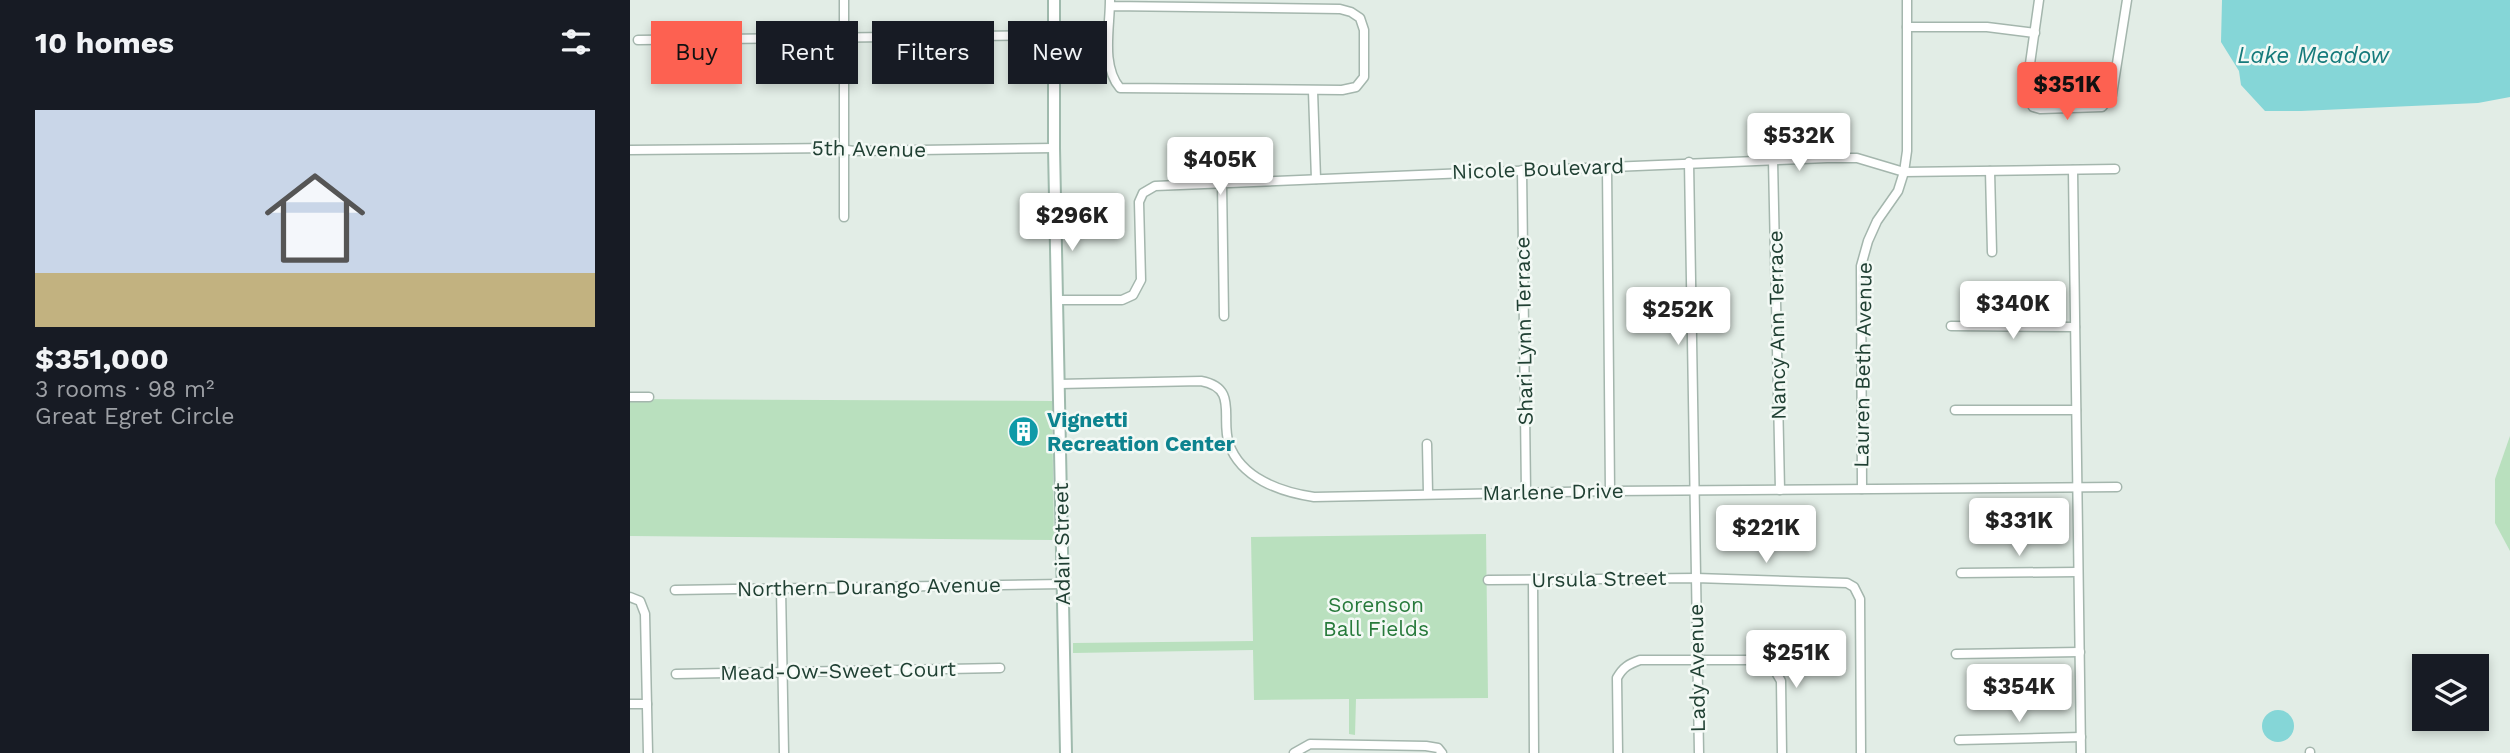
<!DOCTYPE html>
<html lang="en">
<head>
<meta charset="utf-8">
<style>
  body { margin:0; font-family:"Work Sans",sans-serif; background:#242831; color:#f1f3f6; height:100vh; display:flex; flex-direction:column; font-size:26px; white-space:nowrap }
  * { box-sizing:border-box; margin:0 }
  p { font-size:23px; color:#9ea1a6 }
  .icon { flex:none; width:38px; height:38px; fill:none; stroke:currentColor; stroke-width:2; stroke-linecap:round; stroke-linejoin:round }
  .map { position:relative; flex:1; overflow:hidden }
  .drawer { display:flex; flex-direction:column; background:#171b24; width:630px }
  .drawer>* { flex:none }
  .top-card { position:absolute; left:21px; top:21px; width:665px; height:63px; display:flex; gap:14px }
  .buttons { position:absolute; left:1782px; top:654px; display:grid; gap:14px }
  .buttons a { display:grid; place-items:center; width:77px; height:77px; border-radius:0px; background:#171b24; box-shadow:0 4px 10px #0003; font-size:35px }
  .price { position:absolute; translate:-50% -60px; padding:0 16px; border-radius:7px; background:#fff; color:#222; font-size:23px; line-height:46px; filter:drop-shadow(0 2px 4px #0008) }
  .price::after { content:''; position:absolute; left:50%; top:42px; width:21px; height:16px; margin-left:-10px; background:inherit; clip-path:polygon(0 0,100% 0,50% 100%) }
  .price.active { background:#fd6151; color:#111 }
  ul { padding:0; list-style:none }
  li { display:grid; align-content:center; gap:14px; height:371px; padding:0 35px }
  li+li { border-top:2px solid #363941 }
  li span { display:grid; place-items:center; height:217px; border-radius:0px; color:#555 }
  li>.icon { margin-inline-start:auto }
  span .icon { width:126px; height:126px; fill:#fffc; stroke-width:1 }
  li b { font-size:30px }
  h2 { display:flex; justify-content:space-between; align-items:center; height:84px; padding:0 35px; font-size:30px }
  .pill { padding:0 24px; border-radius:0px; background:#171b24; box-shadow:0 4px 10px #0003; font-size:24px; line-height:63px }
  .pill.active { background:#fd6151; color:#111 }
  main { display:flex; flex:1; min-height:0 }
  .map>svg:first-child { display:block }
  .green { fill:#b9e0be }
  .water { fill:#85d6d7 }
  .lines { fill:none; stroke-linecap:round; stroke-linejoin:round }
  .street-casing { stroke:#a4b6ad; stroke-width:11 }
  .secondary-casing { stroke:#9fbaad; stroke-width:14 }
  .street { stroke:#fff; stroke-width:8 }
  .secondary { stroke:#fff; stroke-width:10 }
  .labels { text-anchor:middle; stroke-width:5; stroke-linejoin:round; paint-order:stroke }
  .street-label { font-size:21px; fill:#204033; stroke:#f3f9f5 }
  .culture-label { font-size:21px; font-weight:bold; fill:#0d838f; stroke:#f3f9f5; text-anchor:start }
  .park-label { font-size:21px; fill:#277a3b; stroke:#f3f9f5 }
  .water-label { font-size:23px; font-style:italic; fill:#157a7b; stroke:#f3f9f5 }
</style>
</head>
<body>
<main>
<section class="drawer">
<h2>10 homes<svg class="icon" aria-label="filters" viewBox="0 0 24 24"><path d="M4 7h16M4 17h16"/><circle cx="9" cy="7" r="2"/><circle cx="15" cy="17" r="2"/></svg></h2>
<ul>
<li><span style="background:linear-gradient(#c9d6e8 75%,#c2b280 0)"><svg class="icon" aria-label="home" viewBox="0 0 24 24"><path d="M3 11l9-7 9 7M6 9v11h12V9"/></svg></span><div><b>$351,000</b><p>3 rooms · 98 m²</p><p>Great Egret Circle</p></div></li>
</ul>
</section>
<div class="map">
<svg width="1880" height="753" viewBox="0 0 1880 753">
  <rect width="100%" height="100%" fill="#e2ede6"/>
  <g class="green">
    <polygon points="0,399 422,401 424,540 0,536"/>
    <polygon points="1880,436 1880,551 1865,523 1865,479"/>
    <polygon points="856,534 858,698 726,699 725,735 719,734 719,699 624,700 623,650 443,653 443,643 623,641 621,537"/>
  </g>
  <g class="water">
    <polygon points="1592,0 1880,0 1880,97 1848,103 1671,111 1635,111 1611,85 1609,71 1591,42"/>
    <circle cx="1648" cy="726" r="16"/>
  </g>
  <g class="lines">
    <defs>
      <g id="street">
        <path d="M480,0C480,28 471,66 490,88L712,90L726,87L734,77V30L730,18L721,12L710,9L480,6"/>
        <polyline points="1409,0 1396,92 1403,107 1410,109 1472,107 1482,95 1497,0"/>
        <polyline points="1277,27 1357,27 1405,33"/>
        <polyline points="8,40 424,35"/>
        <polyline points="683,91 686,179"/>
        <polyline points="0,150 203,148 224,151 424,148"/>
        <polyline points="1143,160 1150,490"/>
        <polyline points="1059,162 1069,753"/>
        <polyline points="977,167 980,491"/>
        <polyline points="892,170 896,492"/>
        <polyline points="1443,170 1451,753"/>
        <polyline points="1360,171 1362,252"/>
        <polyline points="592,183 594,316"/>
        <polyline points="214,217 214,0"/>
        <polyline points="427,300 492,300 503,295 511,280 509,202 513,193 525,186 1197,158 1227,158 1274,172 1485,169"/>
        <polyline points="1321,326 1445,327"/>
        <path d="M429,384L571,381C609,388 590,418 599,444C611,478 650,492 684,497L980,491L1487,487"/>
        <polyline points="0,397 19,397"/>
        <polyline points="1325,410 1446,410"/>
        <polyline points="797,444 798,493"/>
        <polyline points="1232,489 1231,266 1238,241 1247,221 1268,191 1274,172 1277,151 1277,0"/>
        <polyline points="1331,573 1447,572"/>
        <polyline points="858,580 1066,578 1217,583 1224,587 1230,599 1231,753"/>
        <polyline points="903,580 904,753"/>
        <polyline points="151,588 154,753"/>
        <polyline points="45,590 433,584"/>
        <polyline points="0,597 10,601 15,614 18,753"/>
        <polyline points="1326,654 1450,652"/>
        <polyline points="46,674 370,668"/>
        <polyline points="0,704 17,704"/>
        <polyline points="1329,740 1451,737"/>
        <polyline points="1680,752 1680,753"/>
        <polyline points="664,753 680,744 796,746 808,748 812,753"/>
        <path d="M988,753L987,678C993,667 999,664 1010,660H1124L1144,669L1151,681L1152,753"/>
      </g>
      <polyline id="secondary" points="424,0 424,148 436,753"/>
    </defs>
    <use href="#street" class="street-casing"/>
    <use href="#secondary" class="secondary-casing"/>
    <use href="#street" class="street"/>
    <use href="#secondary" class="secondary"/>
  </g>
  <defs>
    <symbol id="building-disc" viewBox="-11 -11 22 22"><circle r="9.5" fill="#0f9aa8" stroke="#f3f9f5"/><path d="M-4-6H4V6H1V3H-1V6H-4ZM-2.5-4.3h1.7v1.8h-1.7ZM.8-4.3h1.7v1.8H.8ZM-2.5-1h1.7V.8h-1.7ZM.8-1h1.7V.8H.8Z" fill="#fff"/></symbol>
  </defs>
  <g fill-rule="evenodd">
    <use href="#building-disc" x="376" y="414" width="35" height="35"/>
  </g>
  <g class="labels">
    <g class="street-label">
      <text transform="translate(239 149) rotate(1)" y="7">5th Avenue</text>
      <text transform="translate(908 169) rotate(-2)" y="7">Nicole Boulevard</text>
      <text transform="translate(1147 325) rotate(-91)" y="7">Nancy Ann Terrace</text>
      <text transform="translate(894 331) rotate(-91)" y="7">Shari Lynn Terrace</text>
      <text transform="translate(1233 365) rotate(-89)" y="7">Lauren Beth Avenue</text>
      <text transform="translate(923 492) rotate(-1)" y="7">Marlene Drive</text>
      <text transform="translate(432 544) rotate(-91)" y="7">Adair Street</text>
      <text transform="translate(969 579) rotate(-1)" y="7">Ursula Street</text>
      <text transform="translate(239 587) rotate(-1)" y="7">Northern Durango Avenue</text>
      <text transform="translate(1067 668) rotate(-91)" y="7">Lady Avenue</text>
      <text transform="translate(208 671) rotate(-1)" y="7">Mead-Ow-Sweet Court</text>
    </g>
    <g class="culture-label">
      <text x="417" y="427">Vignetti<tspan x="417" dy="24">Recreation Center</tspan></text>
    </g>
    <g class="park-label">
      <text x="746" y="612">Sorenson<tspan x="746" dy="24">Ball Fields</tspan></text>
    </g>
    <g class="water-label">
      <text x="1683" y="63">Lake Meadow</text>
    </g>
  </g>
</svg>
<div class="buttons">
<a><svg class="icon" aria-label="layers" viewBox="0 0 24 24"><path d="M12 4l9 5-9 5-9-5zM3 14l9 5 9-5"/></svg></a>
</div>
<b class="price active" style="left:1437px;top:122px">$351K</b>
<b class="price" style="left:1169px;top:173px">$532K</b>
<b class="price" style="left:590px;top:197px">$405K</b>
<b class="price" style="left:442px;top:253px">$296K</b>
<b class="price" style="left:1383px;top:341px">$340K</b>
<b class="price" style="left:1048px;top:347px">$252K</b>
<b class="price" style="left:1389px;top:558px">$331K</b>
<b class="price" style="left:1136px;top:565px">$221K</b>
<b class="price" style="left:1166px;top:690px">$251K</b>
<b class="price" style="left:1389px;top:724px">$354K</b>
<div class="top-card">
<a class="pill active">Buy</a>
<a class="pill">Rent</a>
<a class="pill">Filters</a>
<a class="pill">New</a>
</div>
</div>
</main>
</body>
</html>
